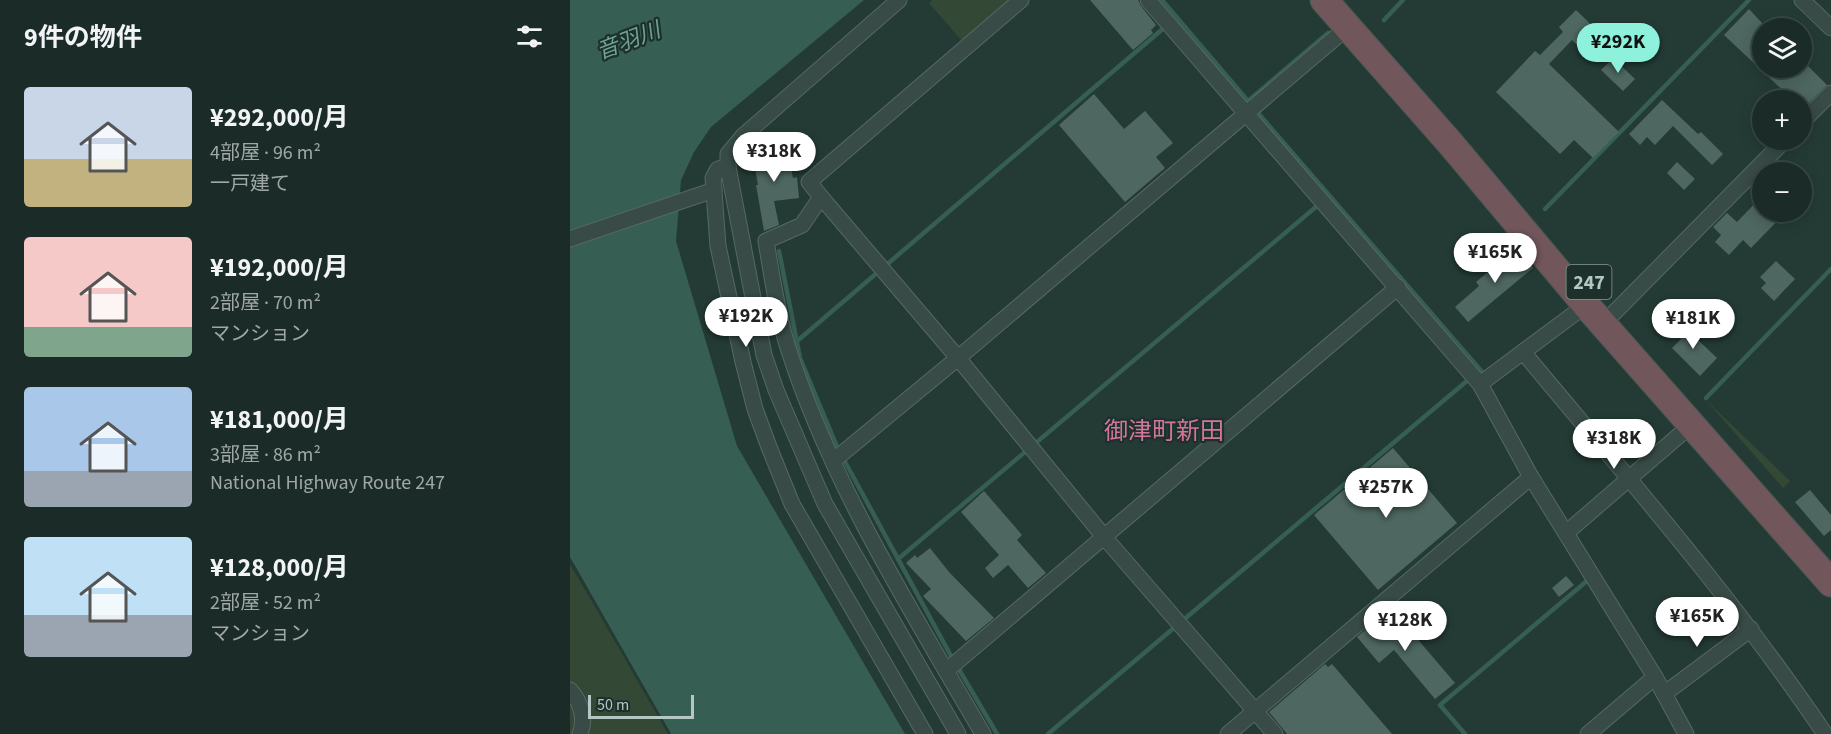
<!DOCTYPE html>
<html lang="ja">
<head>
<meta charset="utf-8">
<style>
  body { margin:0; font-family:"Source Sans 3","Noto Sans JP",sans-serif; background:#283834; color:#f1f3f6; height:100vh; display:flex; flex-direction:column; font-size:22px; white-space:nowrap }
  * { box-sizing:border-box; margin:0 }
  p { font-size:20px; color:#a0a7a8 }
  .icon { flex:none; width:33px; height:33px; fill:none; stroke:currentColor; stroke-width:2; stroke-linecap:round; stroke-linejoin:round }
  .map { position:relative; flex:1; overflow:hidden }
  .drawer { display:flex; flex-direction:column; background:#1b2c28; width:570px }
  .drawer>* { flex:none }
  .fabs { position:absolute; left:1182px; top:18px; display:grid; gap:12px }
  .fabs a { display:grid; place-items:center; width:60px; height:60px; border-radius:50%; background:#1b2c28; box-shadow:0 3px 15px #0003,0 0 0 2px #394845; font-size:30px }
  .scale { position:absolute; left:18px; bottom:15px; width:106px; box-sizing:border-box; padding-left:6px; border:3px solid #b4c7c2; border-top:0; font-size:16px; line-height:21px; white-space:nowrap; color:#b4c7c2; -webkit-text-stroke:4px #1d302b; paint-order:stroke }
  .price { position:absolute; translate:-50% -51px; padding:0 14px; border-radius:21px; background:#fff; color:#222; font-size:20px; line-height:39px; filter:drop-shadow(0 2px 3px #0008) }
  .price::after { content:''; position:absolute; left:50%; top:36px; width:18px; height:14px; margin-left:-9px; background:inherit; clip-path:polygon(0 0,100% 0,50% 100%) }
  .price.current { background:#8ef1db; color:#111 }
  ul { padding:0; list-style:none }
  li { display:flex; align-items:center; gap:18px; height:150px; padding:0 24px }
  li span { display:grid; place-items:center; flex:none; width:168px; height:120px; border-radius:6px; color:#555 }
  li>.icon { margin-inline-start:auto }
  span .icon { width:72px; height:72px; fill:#fffc; stroke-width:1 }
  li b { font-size:26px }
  h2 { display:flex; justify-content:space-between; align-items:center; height:72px; padding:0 24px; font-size:26px }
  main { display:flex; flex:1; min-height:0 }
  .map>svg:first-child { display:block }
  .green { fill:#334935 }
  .water { fill:#365e53 }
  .pier { fill:#243b35 }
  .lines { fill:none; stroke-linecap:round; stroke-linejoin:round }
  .stream { stroke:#365e53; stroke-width:4.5 }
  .building { fill:#4e6760 }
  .street-casing { stroke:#566964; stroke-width:17 }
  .highway-casing { stroke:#435651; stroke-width:29 }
  .street { stroke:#384b46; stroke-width:15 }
  .highway { stroke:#71565c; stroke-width:27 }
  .labels { text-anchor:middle; stroke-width:4.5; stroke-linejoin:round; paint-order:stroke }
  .shield { fill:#1d302b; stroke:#879a95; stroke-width:1.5 }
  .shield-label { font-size:20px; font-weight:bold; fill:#b4c7c2 }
  .water-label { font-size:22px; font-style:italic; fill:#6fa495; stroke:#1d302b }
  .quarter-label { font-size:24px; fill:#d3769c; stroke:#1d302b }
</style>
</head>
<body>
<main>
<section class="drawer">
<h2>9件の物件<svg class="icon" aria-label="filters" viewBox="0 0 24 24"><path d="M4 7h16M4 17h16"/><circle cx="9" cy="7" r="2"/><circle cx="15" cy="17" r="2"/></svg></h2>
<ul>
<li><span style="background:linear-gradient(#c9d6e8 60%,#c2b280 0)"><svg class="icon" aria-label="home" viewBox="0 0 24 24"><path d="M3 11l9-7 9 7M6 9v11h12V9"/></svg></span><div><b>¥292,000/月</b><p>4部屋 · 96 m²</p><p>一戸建て</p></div></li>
<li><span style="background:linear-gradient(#f6c9c9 75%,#7fa58c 0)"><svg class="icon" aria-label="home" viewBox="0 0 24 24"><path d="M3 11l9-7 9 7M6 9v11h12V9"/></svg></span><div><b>¥192,000/月</b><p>2部屋 · 70 m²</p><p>マンション</p></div></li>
<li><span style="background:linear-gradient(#a9c7e8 70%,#9aa5b1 0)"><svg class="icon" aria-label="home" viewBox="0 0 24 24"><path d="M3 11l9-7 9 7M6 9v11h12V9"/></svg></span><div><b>¥181,000/月</b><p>3部屋 · 86 m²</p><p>National Highway Route 247</p></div></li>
<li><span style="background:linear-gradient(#bfe0f5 65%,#9aa5b1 0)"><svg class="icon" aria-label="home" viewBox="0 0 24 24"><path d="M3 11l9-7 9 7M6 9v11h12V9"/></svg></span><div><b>¥128,000/月</b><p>2部屋 · 52 m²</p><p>マンション</p></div></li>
</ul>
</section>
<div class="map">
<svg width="1261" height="734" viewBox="0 0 1261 734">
  <rect width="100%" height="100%" fill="#243b35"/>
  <g class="green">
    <polygon points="362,0 443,0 394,43 359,3"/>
    <polygon points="1136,400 1220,481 1213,488"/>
    <polygon points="0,565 52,649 101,734 0,734"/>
  </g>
  <polygon class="water" points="0,0 294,0 141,127 124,152 111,180 106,241 167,446 335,734 101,734 0,557"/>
  <polygon class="pier" points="9,579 52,649 101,734 98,734"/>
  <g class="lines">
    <g class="stream">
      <polyline points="592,0 678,101 758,33"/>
      <polyline points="814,20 833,0"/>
      <polyline points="688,113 913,373"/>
      <polyline points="975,209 1179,0"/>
      <polyline points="209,251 230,358 268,449 381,656 427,734"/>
      <polyline points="226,342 595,27"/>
      <polyline points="1136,398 1261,269"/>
      <polyline points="328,559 747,206"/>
      <polyline points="478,734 898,380"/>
      <polyline points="895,734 870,705 1018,580"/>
    </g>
  </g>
  <g class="building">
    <polygon points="520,0 568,0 571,6 586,25 581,30 583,33 563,50"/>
    <polygon points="1179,9 1192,23 1192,68 1232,68 1232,60 1257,85 1232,109 1232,100 1223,100 1154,35"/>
    <polygon points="1006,10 1031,34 1014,52 1002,40 979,64 1049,132 1023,158 1004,140 990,154 926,92 965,51 970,55 993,32 989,27"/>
    <polygon points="1043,58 1065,79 1053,91 1031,70"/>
    <polygon points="524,94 554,129 575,111 603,143 586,157 595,168 555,202 489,125"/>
    <polygon points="1092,100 1128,134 1131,132 1153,154 1142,165 1103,126 1085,145 1077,137 1070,145 1059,134"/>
    <polygon points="217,144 223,178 227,177 229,198 204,201 209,225 194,231 186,185 188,185 183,158 197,156 195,149"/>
    <polygon points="1107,162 1125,179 1114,190 1097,173"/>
    <polygon points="1192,196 1192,212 1216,212 1181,248 1173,240 1159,255 1145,242 1151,235 1143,227 1157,213 1167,222"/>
    <polygon points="946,248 963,268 898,322 885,307 909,286 906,282"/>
    <polygon points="1206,261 1225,279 1204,301 1191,288 1196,283 1190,277"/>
    <polygon points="1109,322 1147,358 1130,376 1102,348 1111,339 1101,330"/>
    <polygon points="823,448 887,523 808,590 744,515"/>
    <polygon points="1240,490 1261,515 1261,530 1254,536 1225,502"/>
    <polygon points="414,491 452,535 447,540 476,573 458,588 438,565 423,578 415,568 429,555 391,512"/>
    <polygon points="360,548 379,572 424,618 396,641 353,596 361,589 336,563 345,555 347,558"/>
    <polygon points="996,576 1004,585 989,597 982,588"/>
    <polygon points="821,608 885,683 865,699 824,650 809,663 787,637"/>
    <polygon points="755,664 758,667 762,664 822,734 717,734 699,712"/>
  </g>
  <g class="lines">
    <defs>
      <g id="street">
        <polyline points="329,0 173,136 158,154 158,167 194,355 206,390 255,504 388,734"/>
        <polyline points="578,0 910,384 961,477 1085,677 1116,734"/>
        <polyline points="1232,0 1261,28"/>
        <polyline points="1232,122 1261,93"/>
        <polyline points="158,167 148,169 143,178 148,246 173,362 185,409 199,447 222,504 355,734"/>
        <polyline points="251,197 388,358 535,538 705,734"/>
        <polyline points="0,239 144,190"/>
        <polyline points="1034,323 1215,140"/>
        <path d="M953,352C1057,477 1164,599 1255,734"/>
        <polyline points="910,384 1016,305"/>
        <polyline points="263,461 388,358 778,27"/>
        <polyline points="996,533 1113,432"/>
        <polyline points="376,671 828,287"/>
        <path d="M0,690C11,702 16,719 10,734"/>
        <polyline points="1094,694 1181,629"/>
        <path d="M413,734C341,610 262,485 218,348C207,313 202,276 196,241L232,225L251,197L239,182L451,0"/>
        <polyline points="658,734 961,477"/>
        <polyline points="1018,734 1085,677"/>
      </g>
      <polyline id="highway" points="754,0 880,143 1016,305 1261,583"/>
    </defs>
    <use href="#street" class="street-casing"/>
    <use href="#highway" class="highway-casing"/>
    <use href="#street" class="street"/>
    <use href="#highway" class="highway"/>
  </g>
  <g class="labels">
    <rect class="shield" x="996.5" y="265" width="45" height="34" rx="4.5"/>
    <g class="shield-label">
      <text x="1019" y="289">247</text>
    </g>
    <g class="water-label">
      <text transform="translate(58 40) rotate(-21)" y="8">音羽川</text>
    </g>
    <g class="quarter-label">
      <text x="594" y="439">御津町新田</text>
    </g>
  </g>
</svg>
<div class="fabs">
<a><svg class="icon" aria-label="layers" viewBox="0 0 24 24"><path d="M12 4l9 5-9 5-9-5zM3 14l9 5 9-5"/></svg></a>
<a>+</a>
<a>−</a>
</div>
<div class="scale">50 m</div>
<b class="price current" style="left:1048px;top:74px">¥292K</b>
<b class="price" style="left:204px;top:183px">¥318K</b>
<b class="price" style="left:925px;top:284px">¥165K</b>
<b class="price" style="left:176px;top:348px">¥192K</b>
<b class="price" style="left:1123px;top:350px">¥181K</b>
<b class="price" style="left:1044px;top:470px">¥318K</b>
<b class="price" style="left:816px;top:519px">¥257K</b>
<b class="price" style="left:1127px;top:648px">¥165K</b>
<b class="price" style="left:835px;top:652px">¥128K</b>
</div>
</main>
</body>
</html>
